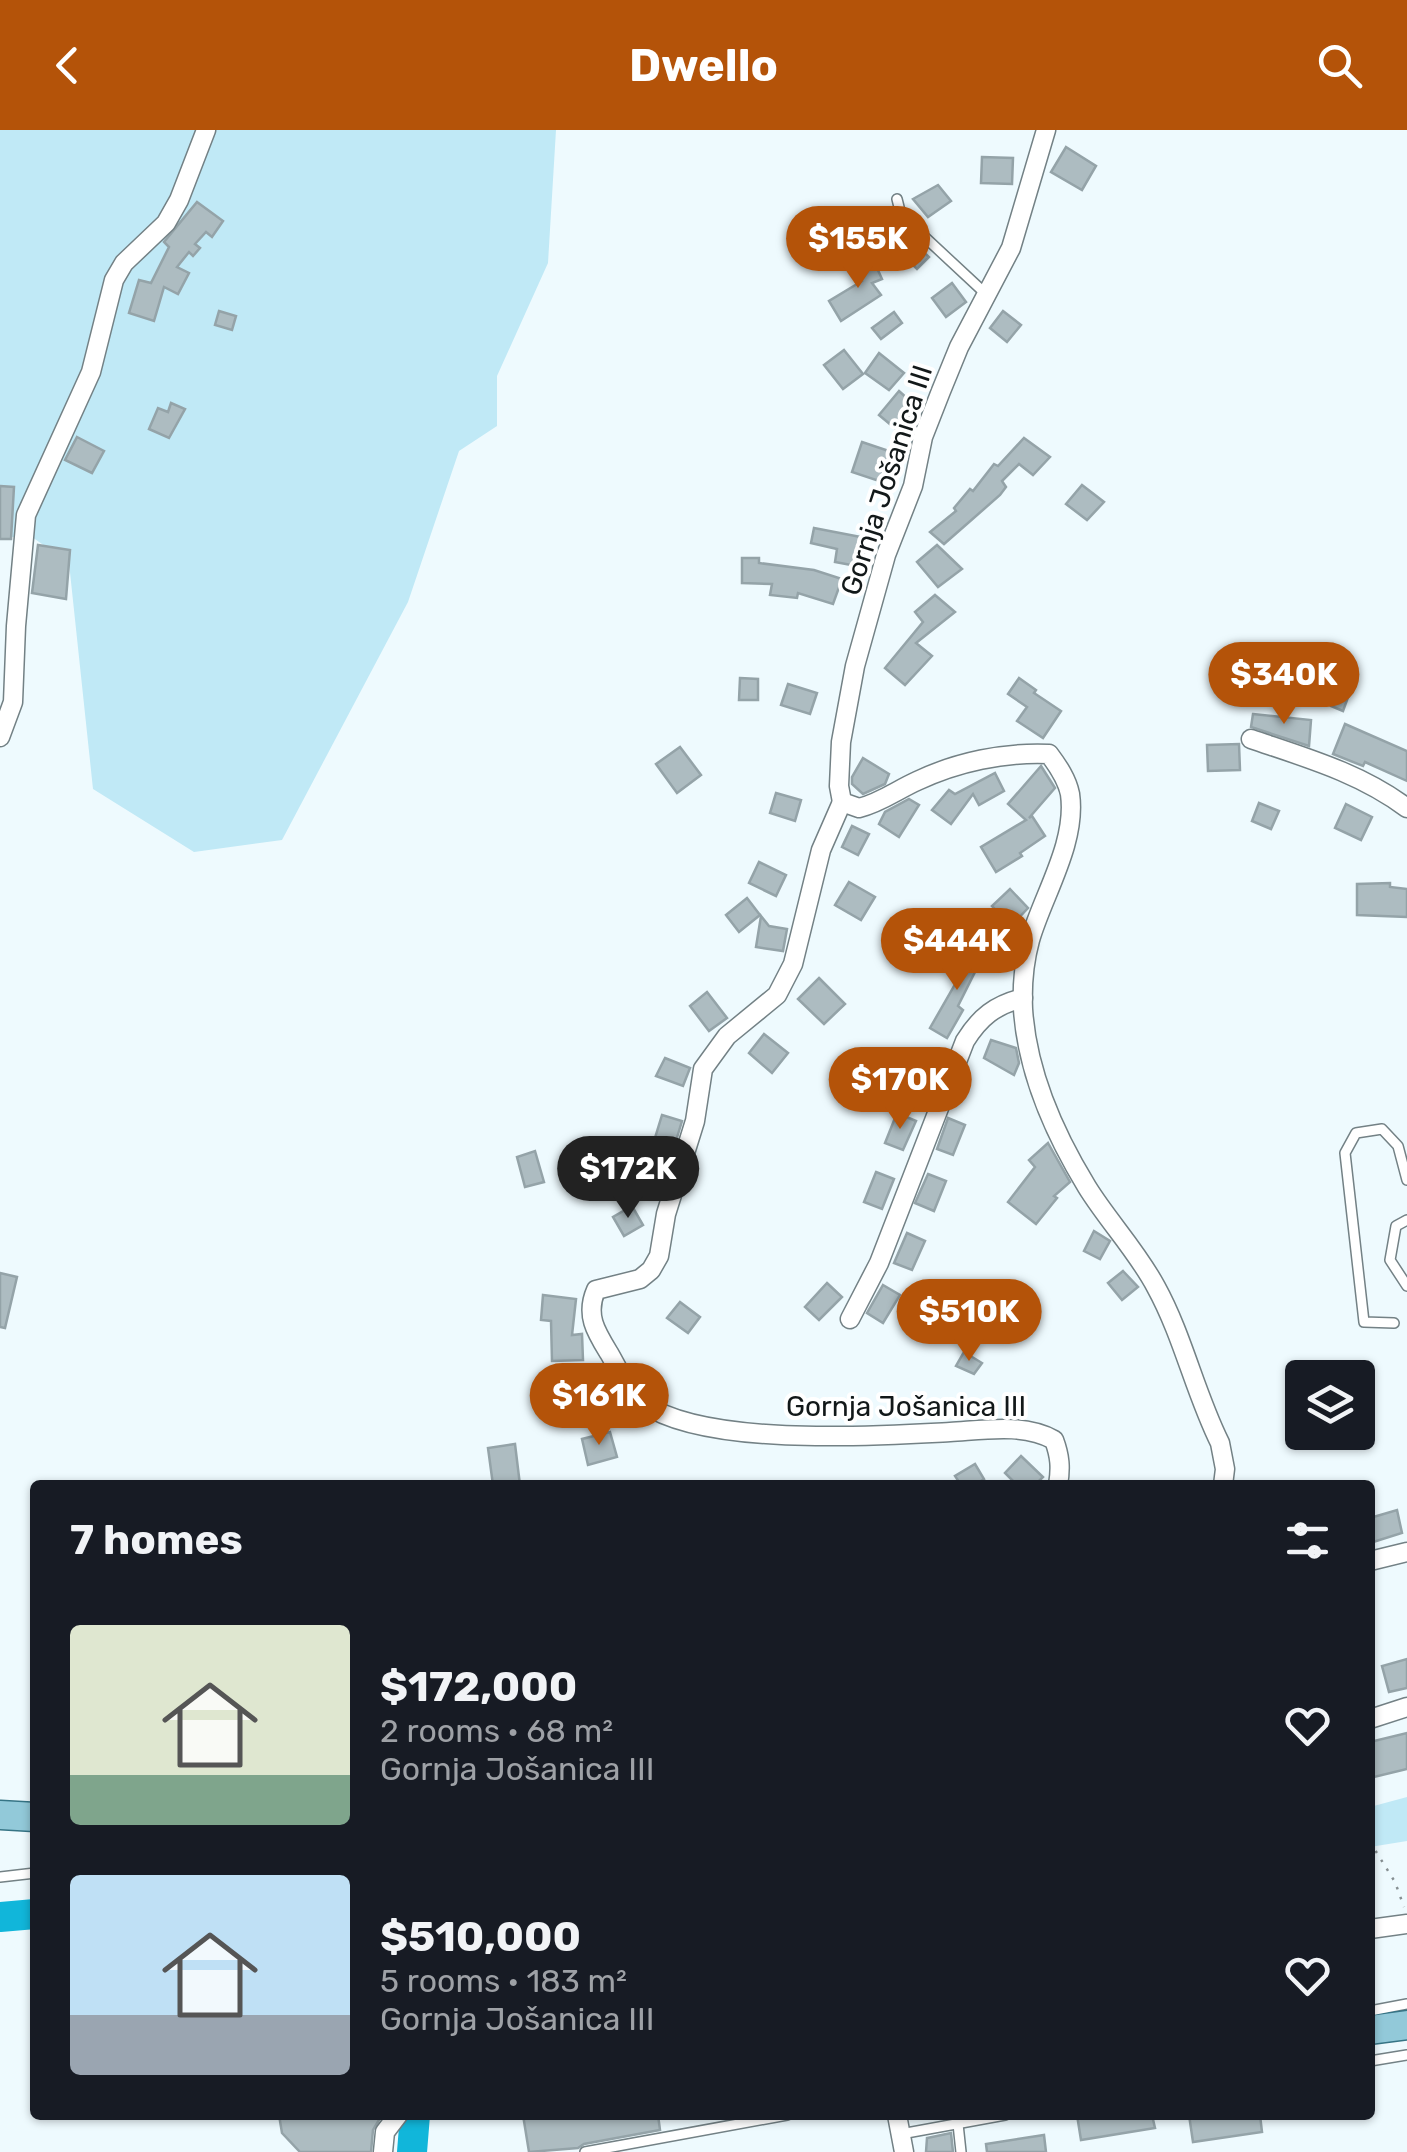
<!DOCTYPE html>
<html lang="en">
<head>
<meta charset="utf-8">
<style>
  body { margin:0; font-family:Rubik,sans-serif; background:#242831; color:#f1f3f6; height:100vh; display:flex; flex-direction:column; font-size:38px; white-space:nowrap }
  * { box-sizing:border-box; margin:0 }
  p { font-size:32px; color:#9ea1a6 }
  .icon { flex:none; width:55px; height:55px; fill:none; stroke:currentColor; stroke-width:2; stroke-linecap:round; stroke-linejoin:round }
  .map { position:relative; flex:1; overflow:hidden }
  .drawer { position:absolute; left:30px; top:1350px; width:1345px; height:640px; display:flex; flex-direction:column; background:#171b24; border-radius:10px; box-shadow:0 2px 8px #0004 }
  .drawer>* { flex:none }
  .controls { position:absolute; left:1285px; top:1230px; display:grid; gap:20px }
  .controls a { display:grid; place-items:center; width:90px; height:90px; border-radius:10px; background:#171b24; box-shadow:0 2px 8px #0004; font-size:50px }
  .price { position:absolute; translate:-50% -85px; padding:0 22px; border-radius:35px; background:#b45309; color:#fff; font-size:32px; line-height:65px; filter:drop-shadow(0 2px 5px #0008) }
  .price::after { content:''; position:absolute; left:50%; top:60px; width:30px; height:22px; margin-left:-15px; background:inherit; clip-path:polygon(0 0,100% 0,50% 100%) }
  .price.on { background:#222; color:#fff }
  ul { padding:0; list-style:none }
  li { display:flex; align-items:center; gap:30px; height:250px; padding:0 40px }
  li span { display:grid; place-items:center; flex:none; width:280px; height:200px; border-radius:10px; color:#555 }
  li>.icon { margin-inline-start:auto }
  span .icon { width:120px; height:120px; fill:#fffc; stroke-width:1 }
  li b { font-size:42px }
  h2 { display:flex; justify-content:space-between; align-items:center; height:120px; padding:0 40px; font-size:42px }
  header { display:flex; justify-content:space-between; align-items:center; height:130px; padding:0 40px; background:#b45309; color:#fff; font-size:45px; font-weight:700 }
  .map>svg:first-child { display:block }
  .green { fill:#c0e9f6 }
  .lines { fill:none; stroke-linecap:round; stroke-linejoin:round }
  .river { stroke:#11b6da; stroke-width:30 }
  .building { fill:#adbcc1; stroke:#94a3a8; stroke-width:2.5 }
  .lane-casing { stroke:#738185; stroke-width:12 }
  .street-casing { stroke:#738185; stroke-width:21 }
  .primary-casing { stroke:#367485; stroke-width:31 }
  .path { stroke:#868f92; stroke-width:2.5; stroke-dasharray:2.5 8; stroke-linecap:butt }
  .lane { stroke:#fff; stroke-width:9 }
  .street { stroke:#fff; stroke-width:18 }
  .primary { stroke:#92c9d9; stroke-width:28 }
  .labels { text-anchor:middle; stroke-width:8; stroke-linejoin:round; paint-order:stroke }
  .street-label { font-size:28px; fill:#121819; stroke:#fff }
</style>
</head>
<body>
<header><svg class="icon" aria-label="back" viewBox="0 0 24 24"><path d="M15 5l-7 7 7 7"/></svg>Dwello<svg class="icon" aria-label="search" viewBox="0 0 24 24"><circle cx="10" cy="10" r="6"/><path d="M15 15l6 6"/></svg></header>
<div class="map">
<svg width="1407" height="2022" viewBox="0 0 1407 2022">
  <rect width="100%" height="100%" fill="#eefafe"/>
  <g class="green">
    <polygon points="0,0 556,0 548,133 497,246 497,296 459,321 408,472 282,710 194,722 93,659 69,433 32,407 0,407"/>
    <polygon points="1407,1667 1407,1711 1370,1717 1370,1677"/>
  </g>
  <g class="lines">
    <g class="river">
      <polyline points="0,1787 35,1784"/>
      <polyline points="412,2022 415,1985"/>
    </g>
  </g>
  <g class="building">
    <polygon points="1066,17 1096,36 1082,60 1051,42"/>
    <polygon points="982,27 1013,28 1012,54 981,53"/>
    <polygon points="938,55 951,71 928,87 913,69"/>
    <polygon points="197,72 223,91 212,107 206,102 195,114 200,118 193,126 189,122 177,137 189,143 178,164 164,157 154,191 129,183 139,150 151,153 169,117 164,112"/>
    <polygon points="909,109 929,127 917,139 898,120"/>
    <polygon points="872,127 882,149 872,153 881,165 841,191 829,171 862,151 855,134"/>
    <polygon points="952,153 966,172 946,187 932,168"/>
    <polygon points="219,181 236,186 232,200 215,195"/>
    <polygon points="1003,181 1021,195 1007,212 990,198"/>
    <polygon points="894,182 902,193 881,209 872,198"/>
    <polygon points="844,220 863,244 843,259 824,235"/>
    <polygon points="879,223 904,243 889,260 865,243"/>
    <polygon points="899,261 917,277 897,300 879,285"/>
    <polygon points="171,273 185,279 169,308 149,299 158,278 168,282"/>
    <polygon points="77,307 104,321 92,343 65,330"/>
    <polygon points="1024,308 1050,327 1033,345 1019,334 1002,351 1006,357 1000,365 944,414 930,402 956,381 954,378 970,359 973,361 994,334 998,336"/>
    <polygon points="862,312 892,322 882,352 852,342"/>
    <polygon points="1082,355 1104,372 1087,390 1066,374"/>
    <polygon points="0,356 14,357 11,409 0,409"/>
    <polygon points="814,398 866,408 862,437 835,432 837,419 811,413"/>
    <polygon points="38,415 70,420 66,469 32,463"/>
    <polygon points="937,415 962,439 938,457 917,432"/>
    <polygon points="742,428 759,428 759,433 814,440 842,449 833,474 798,463 797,468 770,465 772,454 742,453"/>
    <polygon points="935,465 955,482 916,513 932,526 905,555 885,538 923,492 915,482"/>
    <polygon points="740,548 758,549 758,570 739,570"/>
    <polygon points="1019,548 1036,560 1034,563 1061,581 1043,608 1017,591 1027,577 1008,564"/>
    <polygon points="788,554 817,563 810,584 781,575"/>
    <polygon points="1338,554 1351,559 1343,581 1331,576"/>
    <polygon points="1253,584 1311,590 1309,616 1251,597"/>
    <polygon points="1345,594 1407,621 1407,651 1365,632 1363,636 1333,624"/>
    <polygon points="1239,614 1240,640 1208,641 1207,615"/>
    <polygon points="680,617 701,645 677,663 656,634"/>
    <polygon points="863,628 889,644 885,654 863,664 852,654 852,647"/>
    <polygon points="1041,636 1055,658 1029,688 1032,686 1045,706 1020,723 1022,726 996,742 981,717 1026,690 1008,674"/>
    <polygon points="995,643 1004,661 979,675 973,664 951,694 932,680 949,660 955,664"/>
    <polygon points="776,663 801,670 795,691 770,683"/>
    <polygon points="909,669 919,675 899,707 879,694 885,682"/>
    <polygon points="1259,673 1279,681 1271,699 1252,691"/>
    <polygon points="1346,674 1372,687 1361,710 1335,698"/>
    <polygon points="852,696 869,704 858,725 842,717"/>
    <polygon points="759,732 786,745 776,766 749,753"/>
    <polygon points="849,752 875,767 861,790 835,775"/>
    <polygon points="1390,753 1390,757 1407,759 1407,787 1357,785 1357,754"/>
    <polygon points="1010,759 1028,778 1011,796 992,776"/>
    <polygon points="747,768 760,785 739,802 726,785"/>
    <polygon points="761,786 769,796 787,799 783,821 756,817"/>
    <polygon points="966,817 983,826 958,876 963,880 947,908 930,898 958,849 951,846"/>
    <polygon points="819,848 845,874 824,894 798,869"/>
    <polygon points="707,862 727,888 709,901 690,876"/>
    <polygon points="764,904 788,923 772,943 749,923"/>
    <polygon points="991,910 1016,918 1019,933 1014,945 984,928"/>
    <polygon points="922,924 940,932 928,962 909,954"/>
    <polygon points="665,928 690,938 683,956 656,946"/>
    <polygon points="897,983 916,991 903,1020 885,1013"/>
    <polygon points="662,985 682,991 675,1014 655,1008"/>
    <polygon points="948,988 965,995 953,1025 937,1019"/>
    <polygon points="1048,1013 1070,1052 1054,1066 1057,1068 1036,1094 1008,1072 1035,1037 1029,1030"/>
    <polygon points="535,1021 544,1052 525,1057 517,1027"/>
    <polygon points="621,1022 656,1027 651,1063 616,1057"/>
    <polygon points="876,1042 894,1049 882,1079 864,1072"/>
    <polygon points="928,1044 946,1051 934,1081 915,1073"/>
    <polygon points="632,1076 643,1095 624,1106 613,1087"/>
    <polygon points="1094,1101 1110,1111 1100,1129 1084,1121"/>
    <polygon points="907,1103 925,1111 912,1140 894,1133"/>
    <polygon points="1123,1141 1138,1157 1122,1170 1108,1153"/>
    <polygon points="0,1143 17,1147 5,1198 0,1197"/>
    <polygon points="827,1153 842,1167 819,1190 805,1177"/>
    <polygon points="883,1155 900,1165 883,1193 867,1183"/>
    <polygon points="543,1165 576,1169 572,1205 582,1204 583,1230 552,1231 551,1191 541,1190"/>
    <polygon points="680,1172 700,1187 688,1203 667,1188"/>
    <polygon points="964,1222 982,1233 974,1244 956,1236"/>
    <polygon points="592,1258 593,1282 566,1284 565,1259"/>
    <polygon points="610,1302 617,1327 588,1335 582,1309"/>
    <polygon points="515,1314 520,1355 493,1355 488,1318"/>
    <polygon points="1021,1326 1043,1347 1035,1355 1017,1355 1005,1343"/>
    <polygon points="975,1334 984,1349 975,1355 961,1355 955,1346"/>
    <polygon points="1397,1380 1402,1403 1370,1413 1370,1388"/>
    <polygon points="1407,1529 1407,1558 1389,1562 1382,1536"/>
    <polygon points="1407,1603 1407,1639 1370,1648 1370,1612"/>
    <polygon points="279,1985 382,1985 373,2000 371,2022 300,2022 282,2003"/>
    <polygon points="523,1985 658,1985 660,2000 584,2014 578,2018 529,2022"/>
    <polygon points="1077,1985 1152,1985 1155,1998 1081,2010"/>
    <polygon points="1189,1985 1260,1985 1262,2002 1193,2012"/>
    <polygon points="951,2003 953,2022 926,2022 927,2008"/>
    <polygon points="1044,2005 1046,2022 987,2022 986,2014"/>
  </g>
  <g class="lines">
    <defs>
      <g id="lane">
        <polyline points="897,69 901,85 987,165"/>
        <polyline points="1407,1090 1396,1096 1390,1130 1407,1156"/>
        <polyline points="1394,1193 1364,1192 1345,1023 1356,1003 1382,999 1398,1016 1407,1050"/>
        <polyline points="0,1747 35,1743"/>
        <polyline points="1370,1881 1407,1874"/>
        <polyline points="1370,1931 1407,1925"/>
        <polyline points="958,1994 961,2022"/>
        <polyline points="901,2004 1005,1985"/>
        <polyline points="585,2022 787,1985"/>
      </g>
      <g id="street">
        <path d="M1046,0L1011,118L959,217L941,261L923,307L913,356L886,425L855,536L841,612L839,656L842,672L859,678C880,673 897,660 917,651C957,632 1004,622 1049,624C1058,636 1067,649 1070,664C1077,713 1043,765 1030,810C1024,832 1022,857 1023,879C1027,942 1054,1003 1087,1057C1108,1091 1137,1121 1156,1157C1183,1206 1195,1263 1220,1313L1225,1339L1223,1355"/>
        <polyline points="0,607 13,572 16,496 26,385 91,242 114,150 124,133 166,93 179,70 206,0"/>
        <path d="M1251,609C1307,628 1360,643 1407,678"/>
        <path d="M842,672L821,720L793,834L777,865L727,906L703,939L695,991L666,1084L659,1126L651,1140L640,1149L596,1160C585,1185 596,1202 609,1223C619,1240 627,1261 643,1273C704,1317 876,1306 950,1302C984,1300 1024,1293 1054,1310C1060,1326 1061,1338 1058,1355"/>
        <path d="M850,1189L879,1133L965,911C980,887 995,875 1023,868"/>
        <polyline points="1370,1431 1407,1422"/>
        <polyline points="1370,1589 1407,1577"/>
        <polyline points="1370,1799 1407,1794"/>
        <polyline points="897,1985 904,2022"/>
        <polyline points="383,2022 385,2002 398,1985"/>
      </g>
      <g id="primary">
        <polyline points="0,1685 35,1687"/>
        <polyline points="1370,1900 1407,1895"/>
      </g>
    </defs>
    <use href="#lane" class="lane-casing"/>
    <use href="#street" class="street-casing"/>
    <use href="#primary" class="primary-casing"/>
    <polyline class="path" points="1370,1712 1395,1752 1404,1777"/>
    <use href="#lane" class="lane"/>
    <use href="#street" class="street"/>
    <use href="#primary" class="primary"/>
  </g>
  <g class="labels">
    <g class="street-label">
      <text transform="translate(886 350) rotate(-72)" y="10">Gornja Jošanica III</text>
      <text x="906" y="1286">Gornja Jošanica III</text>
    </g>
  </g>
</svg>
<div class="controls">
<a><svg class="icon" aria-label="layers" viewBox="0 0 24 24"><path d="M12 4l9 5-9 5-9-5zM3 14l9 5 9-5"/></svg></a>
</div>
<b class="price" style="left:858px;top:161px">$155K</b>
<b class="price" style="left:1284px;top:597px">$340K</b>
<b class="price" style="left:957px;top:863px">$444K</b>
<b class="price" style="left:900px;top:1002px">$170K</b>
<b class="price on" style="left:628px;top:1091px">$172K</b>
<b class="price" style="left:969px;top:1234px">$510K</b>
<b class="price" style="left:599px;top:1318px">$161K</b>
<section class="drawer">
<h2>7 homes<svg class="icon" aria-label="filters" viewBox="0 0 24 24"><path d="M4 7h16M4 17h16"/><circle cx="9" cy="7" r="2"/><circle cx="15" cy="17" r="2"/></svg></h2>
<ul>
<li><span style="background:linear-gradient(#dfe7d0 75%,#7fa58c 0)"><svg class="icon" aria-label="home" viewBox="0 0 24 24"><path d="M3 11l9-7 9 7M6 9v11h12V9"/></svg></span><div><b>$172,000</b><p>2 rooms · 68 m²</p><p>Gornja Jošanica III</p></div><svg class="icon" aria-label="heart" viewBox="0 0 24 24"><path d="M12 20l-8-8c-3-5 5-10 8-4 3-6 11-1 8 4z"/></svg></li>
<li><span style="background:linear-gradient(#bfe0f5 70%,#9aa5b1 0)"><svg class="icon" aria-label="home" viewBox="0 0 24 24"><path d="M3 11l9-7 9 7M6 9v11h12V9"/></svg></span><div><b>$510,000</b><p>5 rooms · 183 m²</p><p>Gornja Jošanica III</p></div><svg class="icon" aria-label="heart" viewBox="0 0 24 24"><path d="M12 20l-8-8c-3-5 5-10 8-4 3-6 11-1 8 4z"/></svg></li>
</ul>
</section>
</div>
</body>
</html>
